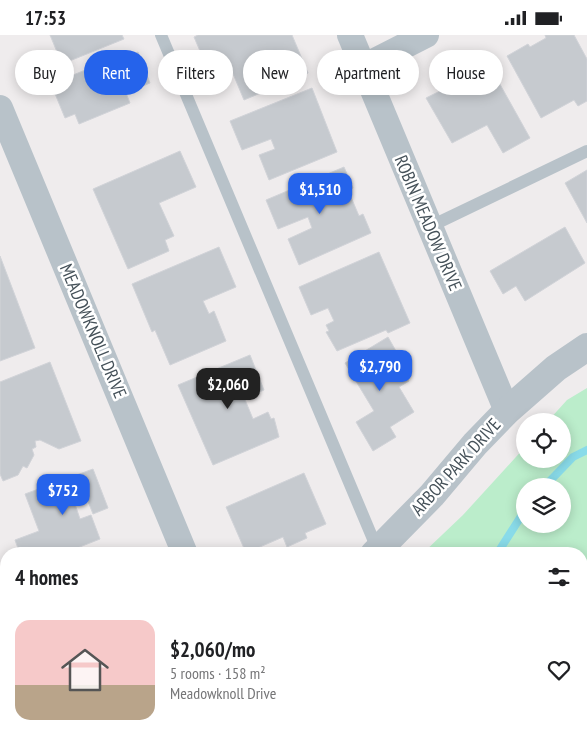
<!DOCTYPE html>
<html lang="en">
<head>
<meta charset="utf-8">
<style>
  body { margin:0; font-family:"PT Sans Narrow",sans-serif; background:#f6f6f6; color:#202124; height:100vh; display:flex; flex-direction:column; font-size:19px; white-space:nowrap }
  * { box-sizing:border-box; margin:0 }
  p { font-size:16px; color:#757577 }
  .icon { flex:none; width:28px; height:28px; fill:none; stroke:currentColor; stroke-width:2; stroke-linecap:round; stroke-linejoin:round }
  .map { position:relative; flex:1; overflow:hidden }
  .details { position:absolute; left:0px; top:512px; width:588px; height:196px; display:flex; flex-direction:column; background:#fff; border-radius:20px 20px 0 0; box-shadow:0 2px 12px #0003 }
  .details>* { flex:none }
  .guide { position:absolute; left:15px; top:15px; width:558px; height:45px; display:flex; gap:10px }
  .tools { position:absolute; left:516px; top:378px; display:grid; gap:10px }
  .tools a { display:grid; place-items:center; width:55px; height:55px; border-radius:50%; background:#fff; box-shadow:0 2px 12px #0003; font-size:25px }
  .price { position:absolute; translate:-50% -42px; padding:0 11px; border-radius:10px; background:#2563eb; color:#fff; font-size:16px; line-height:32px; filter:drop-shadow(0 1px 2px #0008) }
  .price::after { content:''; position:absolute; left:50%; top:30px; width:15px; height:11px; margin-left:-8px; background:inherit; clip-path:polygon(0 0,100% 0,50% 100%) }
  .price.current { background:#222; color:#fff }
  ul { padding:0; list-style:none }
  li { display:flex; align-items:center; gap:15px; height:125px; padding:0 15px }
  li span { display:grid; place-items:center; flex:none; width:140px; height:100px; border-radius:15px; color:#555 }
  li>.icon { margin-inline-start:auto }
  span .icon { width:60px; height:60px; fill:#fffc; stroke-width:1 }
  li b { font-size:21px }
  h2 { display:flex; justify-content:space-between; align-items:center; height:60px; padding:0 15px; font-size:21px }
  .tag { padding:0 18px; border-radius:22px; background:#fff; box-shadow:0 2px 12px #0003; font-size:18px; line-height:45px }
  .tag.current { background:#2563eb; color:#fff }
  .status { display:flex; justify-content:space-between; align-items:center; height:35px; padding:0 25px; background:#fff; direction:ltr }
  .status svg { height:14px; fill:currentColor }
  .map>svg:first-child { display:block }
  .green { fill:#bbedcb; fill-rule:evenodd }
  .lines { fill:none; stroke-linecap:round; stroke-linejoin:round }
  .stream { stroke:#89dbe9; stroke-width:8 }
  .building { fill:#c6cacf; stroke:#d1d3d8 }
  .service { stroke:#b8c2c9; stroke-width:12 }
  .minor { stroke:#b8c2c9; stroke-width:26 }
  .tertiary { stroke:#b8c2c9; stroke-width:28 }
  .labels { text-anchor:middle; stroke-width:5; stroke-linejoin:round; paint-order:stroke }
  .street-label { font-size:18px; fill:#455159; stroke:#fff }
</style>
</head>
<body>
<div class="status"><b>17:53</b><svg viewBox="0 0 49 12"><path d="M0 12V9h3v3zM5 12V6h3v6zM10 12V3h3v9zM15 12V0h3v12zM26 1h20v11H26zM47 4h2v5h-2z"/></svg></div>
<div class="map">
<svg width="587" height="708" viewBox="0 0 587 708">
  <rect width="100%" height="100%" fill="#efeced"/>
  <g class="green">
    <path d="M587,353V574L581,578V519H422L463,480L525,412V424H562V386H548L567,365ZM525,451H562V489H525Z"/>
    <polygon points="0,613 6,618 6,702 476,703 471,708 0,708"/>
  </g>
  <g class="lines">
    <g class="stream">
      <polyline points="545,451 573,422 587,415"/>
      <polyline points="497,519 525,475"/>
      <polyline points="347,708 352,702"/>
    </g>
  </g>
  <g class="building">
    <polygon points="50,0 122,0 124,4 62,29"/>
    <polygon points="198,0 292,0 308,38 244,65 226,22 206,30 194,2"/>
    <polygon points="545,0 574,0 587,24 587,66 578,71 574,65 541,83 507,21 528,9 530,12 546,3"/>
    <polygon points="138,17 150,48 126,58 130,68 79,89 75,79 65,83 51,49 110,25 112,28"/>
    <polygon points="487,26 530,103 503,118 487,90 452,108 426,63 442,55 440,51"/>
    <polygon points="312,53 337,117 269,145 259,120 275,114 271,104 242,115 230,86"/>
    <polygon points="180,116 196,152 159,168 174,201 165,205 169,216 128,234 93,154"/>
    <polygon points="344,132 353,153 348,155 359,181 363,179 371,198 299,230 288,204 312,193 308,182 278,194 266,165"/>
    <polygon points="587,135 587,188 565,148"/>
    <polygon points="565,192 585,228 525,266 516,251 503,259 490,236"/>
    <polygon points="219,212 236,252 203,266 209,279 214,276 226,306 170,330 155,295 152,297 132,249"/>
    <polygon points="379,217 410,288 388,298 386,295 337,316 326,297 329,296 326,290 334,286 328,273 311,280 299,252"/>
    <polygon points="0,221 35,313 0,326"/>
    <polygon points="388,302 400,323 392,328 398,338 402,335 409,346 399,352 414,377 390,392 396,402 373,416 356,387 374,376 345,328"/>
    <polygon points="250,320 264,355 244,363 246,367 253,384 268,377 271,384 274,383 279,402 213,430 178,350"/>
    <polygon points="50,327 81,406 59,414 40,405 35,406 36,412 32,414 34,420 27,433 23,431 18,440 3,446 0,439 0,347"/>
    <polygon points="93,434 108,473 93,479 87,464 75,469 80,484 91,480 100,504 62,519 20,519 15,505 39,496 25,459"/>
    <polygon points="304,438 326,489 305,498 307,503 287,512 283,502 246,518 226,472"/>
    <polygon points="581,652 587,656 587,672 585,674 587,676 587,682 581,690"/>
    <polygon points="507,702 572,702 572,703 568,708 515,708"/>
  </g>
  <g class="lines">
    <g class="service">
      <polyline points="161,0 378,516"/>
      <polyline points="429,192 587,116"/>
    </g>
    <g class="minor">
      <polyline points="350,0 507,376"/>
      <polyline points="363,32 426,0"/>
      <polyline points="0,73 185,519"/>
    </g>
    <g class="tertiary">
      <polyline points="374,519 432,460 475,409 507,376 556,333 587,312"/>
      <polyline points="0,599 6,600"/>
    </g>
  </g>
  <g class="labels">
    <g class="street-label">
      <text transform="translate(428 188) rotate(67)" y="6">ROBIN MEADOW DRIVE</text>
      <text transform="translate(93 296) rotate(67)" y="6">MEADOWKNOLL DRIVE</text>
      <text transform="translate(456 432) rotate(-48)" y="6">ARBOR PARK DRIVE</text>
    </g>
  </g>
</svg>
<div class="tools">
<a><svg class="icon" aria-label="locate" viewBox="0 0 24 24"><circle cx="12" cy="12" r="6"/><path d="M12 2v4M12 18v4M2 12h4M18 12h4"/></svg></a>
<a><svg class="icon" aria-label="layers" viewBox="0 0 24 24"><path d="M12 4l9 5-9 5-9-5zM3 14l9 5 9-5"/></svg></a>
</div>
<b class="price" style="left:320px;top:180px">$1,510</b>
<b class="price" style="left:380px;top:357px">$2,790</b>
<b class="price current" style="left:228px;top:375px">$2,060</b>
<b class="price" style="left:63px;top:481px">$752</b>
<div class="guide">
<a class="tag">Buy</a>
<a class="tag current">Rent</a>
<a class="tag">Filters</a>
<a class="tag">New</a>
<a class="tag">Apartment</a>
<a class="tag">House</a>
</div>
<section class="details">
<h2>4 homes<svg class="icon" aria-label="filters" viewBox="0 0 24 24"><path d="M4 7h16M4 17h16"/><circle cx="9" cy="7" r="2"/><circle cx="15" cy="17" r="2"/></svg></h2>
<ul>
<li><span style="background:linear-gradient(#f6c9c9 65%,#b9a48a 0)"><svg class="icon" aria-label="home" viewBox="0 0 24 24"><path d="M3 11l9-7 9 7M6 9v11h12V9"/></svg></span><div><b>$2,060/mo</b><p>5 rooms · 158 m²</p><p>Meadowknoll Drive</p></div><svg class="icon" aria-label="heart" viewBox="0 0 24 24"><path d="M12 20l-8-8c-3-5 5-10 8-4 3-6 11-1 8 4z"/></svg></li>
</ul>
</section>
</div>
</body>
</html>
